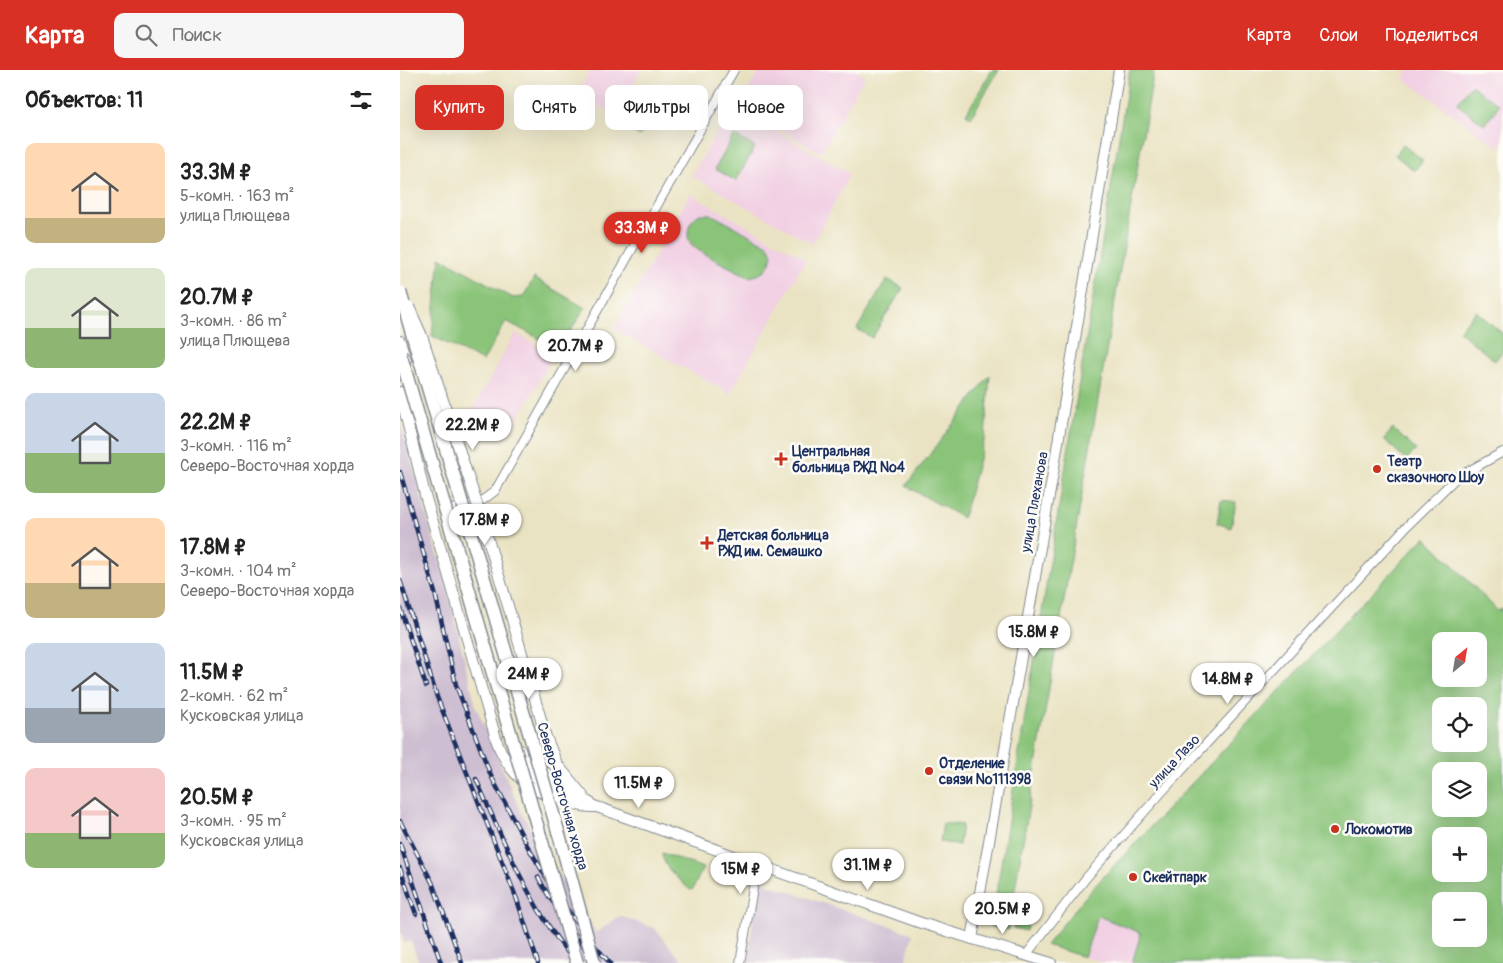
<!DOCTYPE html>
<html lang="ru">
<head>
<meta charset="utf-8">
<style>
  body { margin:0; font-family:Pangolin,sans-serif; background:#f6f6f6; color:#222; height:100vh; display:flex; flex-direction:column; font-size:19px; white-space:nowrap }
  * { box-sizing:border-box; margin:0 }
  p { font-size:16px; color:#767676 }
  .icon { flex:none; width:28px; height:28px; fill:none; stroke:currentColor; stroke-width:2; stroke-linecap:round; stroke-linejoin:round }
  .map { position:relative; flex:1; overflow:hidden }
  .sheet { display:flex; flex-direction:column; background:#fff; width:400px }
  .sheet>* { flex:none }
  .banner { position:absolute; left:15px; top:15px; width:475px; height:45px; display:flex; gap:10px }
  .needle { width:32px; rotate:30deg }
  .controls { position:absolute; left:1032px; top:562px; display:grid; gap:10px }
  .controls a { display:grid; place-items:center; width:55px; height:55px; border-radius:10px; background:#fff; box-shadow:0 5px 20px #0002; font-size:25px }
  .price { position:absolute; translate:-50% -42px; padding:0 11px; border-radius:18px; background:#fff; color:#222; font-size:16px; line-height:32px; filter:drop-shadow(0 1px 2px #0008) }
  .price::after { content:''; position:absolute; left:50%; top:30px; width:15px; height:11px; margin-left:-8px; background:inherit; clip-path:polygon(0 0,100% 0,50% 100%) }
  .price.selected { background:#d93025; color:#fff }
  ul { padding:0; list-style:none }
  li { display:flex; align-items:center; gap:15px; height:125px; padding:0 25px }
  li span { display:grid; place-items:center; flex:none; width:140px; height:100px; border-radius:10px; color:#555 }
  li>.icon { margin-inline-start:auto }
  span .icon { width:60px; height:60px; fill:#fffc; stroke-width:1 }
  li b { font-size:21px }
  h2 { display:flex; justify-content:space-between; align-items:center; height:60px; padding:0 25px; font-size:21px }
  .pill { padding:0 18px; border-radius:10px; background:#fff; box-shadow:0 5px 20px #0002; font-size:18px; line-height:45px }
  .pill.selected { background:#d93025; color:#fff }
  header { display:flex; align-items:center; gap:30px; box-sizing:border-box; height:70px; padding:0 25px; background:#d93025; color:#fff }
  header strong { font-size:24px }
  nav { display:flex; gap:28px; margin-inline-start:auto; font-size:18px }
  .search { width:350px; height:45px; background:#f6f6f6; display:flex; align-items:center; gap:12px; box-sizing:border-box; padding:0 18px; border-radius:10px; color:#767676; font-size:19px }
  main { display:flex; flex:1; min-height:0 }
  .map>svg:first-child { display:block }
  .built { fill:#f1d0e3 }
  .industrial { fill:#cebed1 }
  .green { fill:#8ac479; stroke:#527a6c; fill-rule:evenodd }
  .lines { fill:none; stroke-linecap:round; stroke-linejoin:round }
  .minor-casing { stroke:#828990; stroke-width:10 }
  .tertiary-casing { stroke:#828990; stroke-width:12 }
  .minor { stroke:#fff; stroke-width:8 }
  .tertiary { stroke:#fff; stroke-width:10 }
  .rail-casing { stroke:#1b2f5e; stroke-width:4.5 }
  .rail { stroke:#fdfcf7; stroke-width:2.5; stroke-dasharray:8; stroke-linecap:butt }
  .tertiary-bridge-casing { stroke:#828990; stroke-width:12; stroke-linecap:butt }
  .primary-bridge-casing { stroke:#828990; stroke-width:15; stroke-linecap:butt }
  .tertiary-bridge { stroke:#fff; stroke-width:10 }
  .primary-bridge { stroke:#fff; stroke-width:12 }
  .poi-dot { fill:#c8321e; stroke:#fdfcf7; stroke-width:2 }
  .labels { text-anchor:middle; stroke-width:5; stroke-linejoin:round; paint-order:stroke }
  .poi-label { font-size:14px; font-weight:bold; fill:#1b2f5e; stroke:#fdfcf7; text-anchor:start }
  .street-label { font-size:14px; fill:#1b2f5e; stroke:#fdfcf7 }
</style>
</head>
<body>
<header>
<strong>Карта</strong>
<div class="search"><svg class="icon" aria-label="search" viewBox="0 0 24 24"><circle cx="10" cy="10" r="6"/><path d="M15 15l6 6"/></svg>Поиск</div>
<nav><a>Карта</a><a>Слои</a><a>Поделиться</a></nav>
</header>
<main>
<section class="sheet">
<h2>Объектов: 11<svg class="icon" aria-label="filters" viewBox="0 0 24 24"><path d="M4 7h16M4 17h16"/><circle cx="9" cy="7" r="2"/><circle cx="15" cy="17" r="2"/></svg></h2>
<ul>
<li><span style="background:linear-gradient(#ffd9b3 75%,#c2b280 0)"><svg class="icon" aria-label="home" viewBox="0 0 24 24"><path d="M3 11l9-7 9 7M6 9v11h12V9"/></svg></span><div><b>33.3M ₽</b><p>5-комн. · 163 m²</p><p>улица Плющева</p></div></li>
<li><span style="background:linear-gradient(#dfe7d0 60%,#8fb573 0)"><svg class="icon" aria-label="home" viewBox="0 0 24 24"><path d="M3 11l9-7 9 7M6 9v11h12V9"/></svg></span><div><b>20.7M ₽</b><p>3-комн. · 86 m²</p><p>улица Плющева</p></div></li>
<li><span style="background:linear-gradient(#c9d6e8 60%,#8fb573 0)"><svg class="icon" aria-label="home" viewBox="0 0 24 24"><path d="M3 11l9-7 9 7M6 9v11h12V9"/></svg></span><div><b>22.2M ₽</b><p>3-комн. · 116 m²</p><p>Северо-Восточная хорда</p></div></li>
<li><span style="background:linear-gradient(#ffd9b3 65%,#c2b280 0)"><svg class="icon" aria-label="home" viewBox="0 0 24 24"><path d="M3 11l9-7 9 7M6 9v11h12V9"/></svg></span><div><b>17.8M ₽</b><p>3-комн. · 104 m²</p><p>Северо-Восточная хорда</p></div></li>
<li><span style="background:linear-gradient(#c9d6e8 65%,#9aa5b1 0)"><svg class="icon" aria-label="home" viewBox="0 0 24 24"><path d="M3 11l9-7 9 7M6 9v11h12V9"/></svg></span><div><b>11.5M ₽</b><p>2-комн. · 62 m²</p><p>Кусковская улица</p></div></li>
<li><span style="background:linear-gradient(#f6c9c9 65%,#8fb573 0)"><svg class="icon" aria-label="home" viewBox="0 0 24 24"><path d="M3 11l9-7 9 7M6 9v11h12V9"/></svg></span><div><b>20.5M ₽</b><p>3-комн. · 95 m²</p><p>Кусковская улица</p></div></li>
</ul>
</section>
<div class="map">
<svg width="1103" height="893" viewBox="0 0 1103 893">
  <rect width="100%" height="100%" fill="#fdfcf7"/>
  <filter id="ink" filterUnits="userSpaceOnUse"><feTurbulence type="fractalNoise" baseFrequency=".02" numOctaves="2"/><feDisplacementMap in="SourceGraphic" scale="10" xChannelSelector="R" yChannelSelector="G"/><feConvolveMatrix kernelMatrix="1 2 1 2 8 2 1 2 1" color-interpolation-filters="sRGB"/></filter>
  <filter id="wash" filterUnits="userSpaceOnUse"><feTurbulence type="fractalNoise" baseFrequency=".0096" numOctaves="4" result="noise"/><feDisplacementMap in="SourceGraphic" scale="20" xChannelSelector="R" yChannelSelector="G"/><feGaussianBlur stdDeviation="1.12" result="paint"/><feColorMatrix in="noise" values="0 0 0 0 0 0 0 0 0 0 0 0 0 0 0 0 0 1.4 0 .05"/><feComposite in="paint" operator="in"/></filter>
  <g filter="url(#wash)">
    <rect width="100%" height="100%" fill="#eae3c3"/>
    <g class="built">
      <polygon points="190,0 241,0 217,46 177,25"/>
      <polygon points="360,0 455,0 465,6 421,83 339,36"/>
      <polygon points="1009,0 1103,0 1103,70 1098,77 1003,8"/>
      <polygon points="331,35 450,104 413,174 292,106"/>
      <polygon points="290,124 406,189 330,324 214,259"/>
      <polygon points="115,263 154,285 109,364 71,343"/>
      <polygon points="698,846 742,863 732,893 705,893 684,887"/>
    </g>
    <g class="industrial">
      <polygon points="0,352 46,513 76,637 121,742 196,863 220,846 254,858 284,893 19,893 11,871 4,873 0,859"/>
      <polygon points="359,811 513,864 505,893 347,893"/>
    </g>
    <g class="green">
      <polygon points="592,0 599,0 571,47 566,44"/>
      <polygon points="730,0 754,0 608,860 591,856"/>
      <polygon points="1071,15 1099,35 1085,55 1057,34"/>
      <polygon points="236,37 252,46 240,66 224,57"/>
      <polygon points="334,65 355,77 336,111 315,99"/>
      <polygon points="1003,75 1023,90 1014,101 995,85"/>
      <path d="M300,144H311L368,175L372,184C370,199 363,205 349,207C335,199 304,186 293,176C283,166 289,150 300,144Z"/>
      <polygon points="40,187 113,228 123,227 134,208 185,238 159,279 106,251 83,291 32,266"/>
      <polygon points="487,209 503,218 472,268 457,259"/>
      <polygon points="1076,241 1103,264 1103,281 1095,291 1059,261"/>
      <polygon points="590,305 585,367 563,448 506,416"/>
      <polygon points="993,359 1016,380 1006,390 984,369"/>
      <polygon points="821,430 836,432 831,458 817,453"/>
      <path d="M1025,467L1098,541L1103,538V893H732L741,863L698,846L684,887L646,875L691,820ZM1041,571H1079V609H1041ZM1041,636H1079V674H1041ZM1041,701H1079V739H1041ZM1041,766H1079V804H1041ZM1041,831H1079V869H1041Z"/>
      <polygon points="543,753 562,755 559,775 540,772"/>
      <polygon points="440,782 472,794 466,810 434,798"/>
      <path d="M262,783L303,798L293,819L290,820C280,810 263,798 262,783Z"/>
      <polygon points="618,837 631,840 626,861 613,858"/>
    </g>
  </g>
  <g filter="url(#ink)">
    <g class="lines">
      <defs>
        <g id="minor">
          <polyline points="49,440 83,430 95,421 334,0"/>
          <polyline points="626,885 686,808 761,723 1005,458 1056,408 1103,382"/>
          <polyline points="340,893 357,795"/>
        </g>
        <g id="tertiary">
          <polyline points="0,271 6,290"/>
          <path d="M0,322L25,425L97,672C107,699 124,718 152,727"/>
          <polyline points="114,556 146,667 157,694 183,726"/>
          <path d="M120,680C129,710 165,739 197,737L521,853L651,893"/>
          <polyline points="139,696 157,714 192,734"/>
          <polyline points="572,869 652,409 719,0"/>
        </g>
      </defs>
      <use href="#minor" class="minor-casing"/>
      <use href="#tertiary" class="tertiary-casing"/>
      <use href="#minor" class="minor"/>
      <use href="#tertiary" class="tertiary"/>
      <defs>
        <g id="rail">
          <polyline points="0,402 35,523 56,615 91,706 128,777 155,822 187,867 210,893"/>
          <polyline points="0,510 37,627 116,827 138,893"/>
          <polyline points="0,538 26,616"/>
          <path d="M76,709C104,772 131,840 176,893"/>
          <polyline points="0,751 32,812 62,893"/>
          <polyline points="0,774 41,893"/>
          <polyline points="0,798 16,844"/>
          <polyline points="138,807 148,825 195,893"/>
        </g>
      </defs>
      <use href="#rail" class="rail-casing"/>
      <use href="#rail" class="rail"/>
      <defs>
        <polyline id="tertiary-bridge" points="9,237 22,266 82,449 114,556"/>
        <g id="primary-bridge">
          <polyline points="0,222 160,768 194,893"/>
          <polyline points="0,283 177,893"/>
        </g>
      </defs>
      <use href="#tertiary-bridge" class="tertiary-bridge-casing"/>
      <use href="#primary-bridge" class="primary-bridge-casing"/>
      <use href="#tertiary-bridge" class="tertiary-bridge"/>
      <use href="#primary-bridge" class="primary-bridge"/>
    </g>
  </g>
  <g class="poi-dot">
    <path d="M378.5 381.5h5v5h5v5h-5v5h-5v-5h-5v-5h5z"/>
    <circle cx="977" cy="399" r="5"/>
    <path d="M304.5 465.5h5v5h5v5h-5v5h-5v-5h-5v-5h5z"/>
    <circle cx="529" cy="701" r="5"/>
    <circle cx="935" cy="759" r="5"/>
    <circle cx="733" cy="807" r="5"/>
  </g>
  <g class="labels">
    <g class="poi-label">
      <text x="392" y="386">Центральная<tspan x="392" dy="16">больница РЖД №4</tspan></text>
      <text x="987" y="396">Театр<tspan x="987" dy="16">сказочного Шоу</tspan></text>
      <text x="318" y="470">Детская больница<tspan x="318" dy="16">РЖД им. Семашко</tspan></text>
      <text x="539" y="698">Отделение<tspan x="539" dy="16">связи №111398</tspan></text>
      <text x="945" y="764">Локомотив</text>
      <text x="743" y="812">Скейтпарк</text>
    </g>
    <g class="street-label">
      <text transform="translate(634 432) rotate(-80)" y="5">улица Плеханова</text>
      <text transform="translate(774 691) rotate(-47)" y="5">улица Лазо</text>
      <text transform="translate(163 726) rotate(74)" y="5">Северо-Восточная хорда</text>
    </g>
  </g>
</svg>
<div class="controls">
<a><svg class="needle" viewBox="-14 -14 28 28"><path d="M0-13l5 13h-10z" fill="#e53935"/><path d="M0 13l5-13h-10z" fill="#767676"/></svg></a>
<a><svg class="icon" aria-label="locate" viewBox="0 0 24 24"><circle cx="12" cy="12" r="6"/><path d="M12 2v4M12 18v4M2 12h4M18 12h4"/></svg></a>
<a><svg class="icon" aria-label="layers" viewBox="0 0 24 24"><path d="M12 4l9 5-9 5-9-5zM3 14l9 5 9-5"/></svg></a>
<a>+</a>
<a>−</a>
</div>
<b class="price selected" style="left:242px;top:184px">33.3M ₽</b>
<b class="price" style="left:176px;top:302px">20.7M ₽</b>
<b class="price" style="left:73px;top:381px">22.2M ₽</b>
<b class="price" style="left:85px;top:476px">17.8M ₽</b>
<b class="price" style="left:634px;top:588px">15.8M ₽</b>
<b class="price" style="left:129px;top:630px">24M ₽</b>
<b class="price" style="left:828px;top:635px">14.8M ₽</b>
<b class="price" style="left:239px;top:739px">11.5M ₽</b>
<b class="price" style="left:468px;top:821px">31.1M ₽</b>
<b class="price" style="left:341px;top:825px">15M ₽</b>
<b class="price" style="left:603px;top:865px">20.5M ₽</b>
<div class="banner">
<a class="pill selected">Купить</a>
<a class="pill">Снять</a>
<a class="pill">Фильтры</a>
<a class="pill">Новое</a>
</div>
</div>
</main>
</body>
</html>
